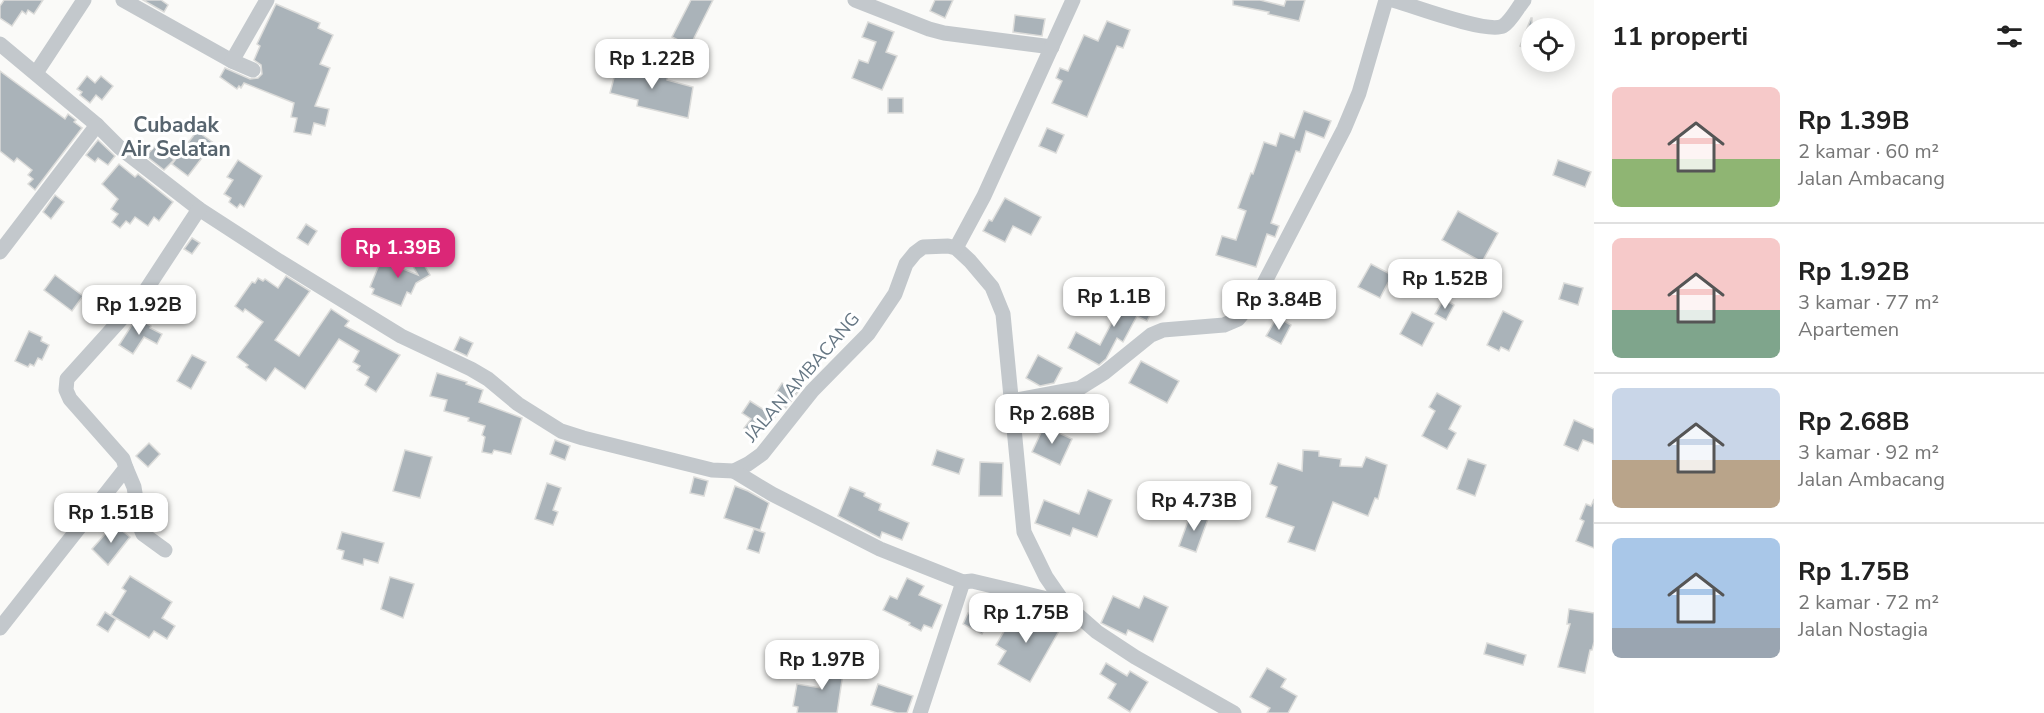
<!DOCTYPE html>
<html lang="id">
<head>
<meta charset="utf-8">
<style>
  body { margin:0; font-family:"Nunito Sans",sans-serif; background:#f6f6f6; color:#222; height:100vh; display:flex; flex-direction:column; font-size:22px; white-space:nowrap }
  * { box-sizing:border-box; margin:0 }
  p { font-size:20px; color:#767676 }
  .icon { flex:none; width:33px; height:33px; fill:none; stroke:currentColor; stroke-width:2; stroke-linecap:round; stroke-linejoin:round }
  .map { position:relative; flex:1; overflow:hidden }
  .details { display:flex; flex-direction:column; background:#fff; width:450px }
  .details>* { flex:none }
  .controls { position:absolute; left:1521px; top:18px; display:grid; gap:12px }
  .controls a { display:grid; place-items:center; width:54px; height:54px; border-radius:50%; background:#fff; box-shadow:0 3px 15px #0003; font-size:30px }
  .price { position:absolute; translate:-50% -51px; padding:0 14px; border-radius:12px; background:#fff; color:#222; font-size:20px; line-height:39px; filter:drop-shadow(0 2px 3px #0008) }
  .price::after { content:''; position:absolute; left:50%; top:36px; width:18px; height:14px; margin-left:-9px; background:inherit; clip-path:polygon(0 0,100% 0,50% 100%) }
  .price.current { background:#db2777; color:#fff }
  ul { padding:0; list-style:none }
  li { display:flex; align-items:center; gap:18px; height:150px; padding:0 18px }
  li+li { border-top:2px solid #e0e0e0 }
  li span { display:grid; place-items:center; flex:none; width:168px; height:120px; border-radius:9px; color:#555 }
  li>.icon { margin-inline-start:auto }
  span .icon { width:72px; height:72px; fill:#fffc; stroke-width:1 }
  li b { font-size:26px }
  h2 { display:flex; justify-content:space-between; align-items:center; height:72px; padding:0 18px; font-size:26px }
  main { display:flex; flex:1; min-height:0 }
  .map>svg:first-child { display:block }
  .building { fill:#aab3b9; stroke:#dcdcda; stroke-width:1.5 }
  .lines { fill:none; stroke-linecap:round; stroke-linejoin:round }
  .minor { stroke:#c3c8cc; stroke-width:15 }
  .labels { text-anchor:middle; stroke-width:6; stroke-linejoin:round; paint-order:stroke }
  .street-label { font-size:18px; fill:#657683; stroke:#fff }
  .quarter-label { font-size:21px; font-weight:bold; fill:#57646e; stroke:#fff }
</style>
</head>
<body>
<main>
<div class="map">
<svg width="1594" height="713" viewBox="0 0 1594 713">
  <rect width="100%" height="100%" fill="#fafaf8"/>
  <g class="building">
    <polygon points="4,0 43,0 34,14 28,10 26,14 22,11 12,26 0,18 0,6"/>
    <polygon points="143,0 161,0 168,5 164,12"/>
    <polygon points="691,0 713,0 690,46 672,37"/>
    <polygon points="935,0 953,0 945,18 930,11"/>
    <polygon points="1233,0 1260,0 1284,6 1286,0 1305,0 1299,21 1268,14 1269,12 1233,5"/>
    <polygon points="276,4 320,23 318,28 333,35 320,64 330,68 315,106 329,109 325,126 314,123 311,135 294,132 297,118 291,117 294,103 244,83 241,88 239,86 237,89 220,77 225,68 250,79 258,78 262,74 261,65 254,60 260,46 257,44"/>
    <polygon points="1015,15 1045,19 1042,36 1013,32"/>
    <polygon points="1531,18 1532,18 1532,51 1520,46"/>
    <polygon points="1107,21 1130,30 1123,48 1117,46 1087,117 1052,103 1062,81 1056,78 1060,68 1068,71 1084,35 1098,41"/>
    <polygon points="868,22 894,32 886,52 897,56 882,90 852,78 859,60 868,63 876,42 862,37"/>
    <polygon points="618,62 652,71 654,66 669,70 667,80 693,87 688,118 637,106 638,100 610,93"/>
    <polygon points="0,71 65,119 68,114 76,120 74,122 82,128 35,190 28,184 33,179 28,175 32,170 17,158 14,162 0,151"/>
    <polygon points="87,76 95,83 101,76 113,86 102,100 96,95 90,103 80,95 82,92 77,89"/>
    <rect x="888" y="98" width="15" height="15"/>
    <polygon points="1304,111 1331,121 1324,138 1306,131 1300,152 1296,151 1271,223 1279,226 1275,237 1267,234 1256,267 1216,255 1222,236 1236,240 1246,211 1238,208 1251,173 1253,174 1264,142 1276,146 1280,133 1294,138"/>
    <polygon points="1047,128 1064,135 1056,153 1039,146"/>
    <polygon points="197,131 215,144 207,156 205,154 188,176 172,164"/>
    <polygon points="98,140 115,156 108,165 98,158 95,162 86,155"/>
    <polygon points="157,144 174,160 164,170 146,156"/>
    <polygon points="238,160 262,176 244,207 240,204 237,208 229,202 231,198 224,194 233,180 227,177"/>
    <polygon points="1558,160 1591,172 1585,187 1553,175"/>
    <polygon points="119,164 135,177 138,174 173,202 159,221 154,217 148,226 135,217 130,224 126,221 120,228 112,222 118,214 111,209 118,199 102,184"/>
    <polygon points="55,195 64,202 51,219 43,212"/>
    <polygon points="1005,198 1041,217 1031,235 1013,226 1005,242 983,231 989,220 992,221"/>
    <polygon points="1458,211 1498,233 1482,262 1442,240"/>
    <polygon points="306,224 317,231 308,245 297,238"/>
    <polygon points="192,238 200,243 192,254 184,249"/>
    <polygon points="415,249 430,275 416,283 411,294 407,292 401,306 372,294 374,289 370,287 381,260 418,275 406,254"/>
    <polygon points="1371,264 1392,275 1380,298 1358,287"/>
    <polygon points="55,275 83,296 72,311 44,290"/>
    <polygon points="286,276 310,291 275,340 299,356 331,309 349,321 345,326 400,355 376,392 365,385 369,377 357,370 360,366 353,362 359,351 339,339 305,389 275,368 266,381 246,367 248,365 237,357 263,322 245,309 243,312 235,306 252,282 255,283 258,278 263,281 265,279 278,288"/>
    <polygon points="1564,283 1583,288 1578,305 1559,299"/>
    <polygon points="1123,288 1155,305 1147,321 1137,316 1123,342 1117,338 1106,359 1099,365 1068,348 1076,332 1100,345 1120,307 1114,304"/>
    <polygon points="1444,299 1454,305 1446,320 1435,314"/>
    <polygon points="1503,311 1523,321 1509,351 1501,347 1499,351 1487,345"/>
    <polygon points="1412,312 1434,323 1422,346 1400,334"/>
    <polygon points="137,317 151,326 150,328 162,334 157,344 144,337 133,354 119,345"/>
    <polygon points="1277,317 1291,325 1281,344 1266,336"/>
    <polygon points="29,331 42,337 41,341 49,345 42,360 38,358 34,366 30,364 28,367 15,361"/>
    <polygon points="460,337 473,343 467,356 454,350"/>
    <polygon points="192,355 206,362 191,389 177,381"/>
    <polygon points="1038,355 1062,368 1054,383 1040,386 1026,378"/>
    <polygon points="1141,361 1179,381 1167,403 1129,383"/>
    <polygon points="437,373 467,382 466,384 483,390 479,402 522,418 511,454 494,450 492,454 482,452 485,437 482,435 485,426 468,421 469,418 444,411 447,400 430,396"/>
    <polygon points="791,381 801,388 786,408 777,402 780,397 775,394 782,383 787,387"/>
    <polygon points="1437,393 1461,406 1449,429 1456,433 1447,449 1422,436 1435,411 1429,407"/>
    <polygon points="750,401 775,417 769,427 763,426 756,436 744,428 751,419 742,413"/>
    <polygon points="1047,404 1051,406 1041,428 1023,420 1024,409 1028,411 1030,407"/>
    <polygon points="1574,420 1594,429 1594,444 1583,440 1578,451 1564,445"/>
    <polygon points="1044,426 1072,439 1060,465 1032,452"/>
    <polygon points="555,440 570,446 565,460 550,454"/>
    <polygon points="149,443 160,454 148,467 136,456"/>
    <polygon points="405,450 432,457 420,498 393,491"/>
    <polygon points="937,450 964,459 959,474 932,465"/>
    <polygon points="1303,450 1319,451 1319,456 1341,459 1340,466 1362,467 1366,457 1387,465 1378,499 1375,498 1368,516 1333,502 1315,551 1288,542 1294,527 1266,517 1277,487 1270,484 1278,463 1302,471"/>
    <polygon points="1468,459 1486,465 1475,496 1457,489"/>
    <polygon points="980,462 1003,463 1002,496 979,496"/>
    <polygon points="694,477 708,481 704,496 690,493"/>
    <polygon points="547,483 561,488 553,510 558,512 553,525 535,519"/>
    <polygon points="735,486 748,491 769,503 760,530 724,518"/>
    <polygon points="850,487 865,493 864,496 881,504 879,510 909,523 902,540 882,532 880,538 838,516"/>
    <polygon points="1088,490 1112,500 1097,537 1073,528 1070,536 1035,523 1044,500 1079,514"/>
    <polygon points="1594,499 1594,548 1576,541 1584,521 1580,519 1586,504 1591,506"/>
    <polygon points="1191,513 1208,519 1196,552 1179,546"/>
    <polygon points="114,524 130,537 108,565 92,549"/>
    <polygon points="754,529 765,533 759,553 747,549"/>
    <polygon points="342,532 384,543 378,563 364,559 363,565 342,559 344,551 337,549"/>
    <polygon points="130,576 172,602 162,618 175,626 167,639 154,631 149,638 111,615 126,591 122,588"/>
    <polygon points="390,577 414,584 403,618 381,609"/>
    <polygon points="907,578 924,586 919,595 942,605 932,628 924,625 921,631 909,625 910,623 883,610 890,596 897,599"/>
    <polygon points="1113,596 1139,608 1144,596 1168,607 1153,642 1128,630 1126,635 1101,623"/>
    <polygon points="980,603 994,609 982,634 963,624 968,613 973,616"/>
    <polygon points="1018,607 1059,631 1030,682 998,664 1006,651 996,645"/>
    <polygon points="1569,609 1594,613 1594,642 1592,650 1590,650 1585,673 1558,667 1570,624 1567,624"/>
    <polygon points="105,612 116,619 108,632 97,625"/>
    <polygon points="1487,643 1526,655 1523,665 1484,654"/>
    <polygon points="825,658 845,660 837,713 797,713 798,707 793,706 797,684 821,688"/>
    <polygon points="1106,663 1127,676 1130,671 1148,682 1130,712 1108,698 1116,684 1100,674"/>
    <polygon points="1267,668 1286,679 1281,687 1297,696 1288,713 1267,713 1270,708 1250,697"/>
    <polygon points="878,684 913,696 907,713 897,713 871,705"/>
  </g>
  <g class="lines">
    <g class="minor">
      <polyline points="123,0 232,61 253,70"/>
      <polyline points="855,0 929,29 944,33 1052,47"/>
      <path d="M1393,0C1413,6 1488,34 1503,26C1511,21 1518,7 1524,0"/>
      <polyline points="0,44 97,125 119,147 199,209 279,261 401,336 471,369 488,379 518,404 561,431 583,438 712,470 734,471 748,464 762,454 812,391 868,334 895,294 906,264 915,253 923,247 948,246 956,248 970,261 992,287 1003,314 1024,532 1046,577 1064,603 1097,632 1135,657 1234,713"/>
      <polyline points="232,61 267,0"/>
      <polyline points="36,73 84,0"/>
      <polyline points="956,248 984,196 1073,0"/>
      <polyline points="0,252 97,125"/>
      <polyline points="1011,401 1080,388 1104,373 1151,335 1163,330 1224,325 1238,319 1258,295 1344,129 1359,93 1386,0"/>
      <polyline points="126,468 134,487 141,529 143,534 165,550"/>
      <polyline points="734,471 772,494 880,549 963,582"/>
      <polyline points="0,628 126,468 123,459 70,399 66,390 67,379 142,296 199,209"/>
      <polyline points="920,713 963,582 972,581 1064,603"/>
    </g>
  </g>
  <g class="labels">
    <g class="street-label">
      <text transform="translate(802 377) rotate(-49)" y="6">JALAN AMBACANG</text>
    </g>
    <g class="quarter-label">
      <text x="176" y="132">Cubadak<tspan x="176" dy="24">Air Selatan</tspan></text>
    </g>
  </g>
</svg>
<div class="controls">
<a><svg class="icon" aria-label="locate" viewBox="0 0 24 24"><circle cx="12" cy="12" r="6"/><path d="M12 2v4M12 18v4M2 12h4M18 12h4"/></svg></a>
</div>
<b class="price" style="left:652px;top:90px">Rp 1.22B</b>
<b class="price current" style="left:398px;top:279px">Rp 1.39B</b>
<b class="price" style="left:1445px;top:310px">Rp 1.52B</b>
<b class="price" style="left:1114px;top:328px">Rp 1.1B</b>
<b class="price" style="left:1279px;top:331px">Rp 3.84B</b>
<b class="price" style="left:139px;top:336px">Rp 1.92B</b>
<b class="price" style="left:1052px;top:445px">Rp 2.68B</b>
<b class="price" style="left:1194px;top:532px">Rp 4.73B</b>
<b class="price" style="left:111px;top:544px">Rp 1.51B</b>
<b class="price" style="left:1026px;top:644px">Rp 1.75B</b>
<b class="price" style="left:822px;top:691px">Rp 1.97B</b>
</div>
<section class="details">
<h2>11 properti<svg class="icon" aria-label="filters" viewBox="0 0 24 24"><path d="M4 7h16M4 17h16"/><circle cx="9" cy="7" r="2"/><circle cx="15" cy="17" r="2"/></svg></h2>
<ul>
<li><span style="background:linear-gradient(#f6c9c9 60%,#8fb573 0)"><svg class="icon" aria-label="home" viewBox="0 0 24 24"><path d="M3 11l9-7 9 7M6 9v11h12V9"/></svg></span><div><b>Rp 1.39B</b><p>2 kamar · 60 m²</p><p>Jalan Ambacang</p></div></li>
<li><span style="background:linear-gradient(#f6c9c9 60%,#7fa58c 0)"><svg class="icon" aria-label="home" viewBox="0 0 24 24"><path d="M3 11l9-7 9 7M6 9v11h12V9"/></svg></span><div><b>Rp 1.92B</b><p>3 kamar · 77 m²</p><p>Apartemen</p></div></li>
<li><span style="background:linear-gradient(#c9d6e8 60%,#b9a48a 0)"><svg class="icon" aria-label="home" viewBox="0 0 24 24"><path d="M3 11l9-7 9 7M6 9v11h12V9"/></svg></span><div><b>Rp 2.68B</b><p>3 kamar · 92 m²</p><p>Jalan Ambacang</p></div></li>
<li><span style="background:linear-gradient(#a9c7e8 75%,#9aa5b1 0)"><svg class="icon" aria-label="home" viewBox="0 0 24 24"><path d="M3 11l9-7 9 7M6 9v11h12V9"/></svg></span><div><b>Rp 1.75B</b><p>2 kamar · 72 m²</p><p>Jalan Nostagia</p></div></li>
</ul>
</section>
</main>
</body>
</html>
